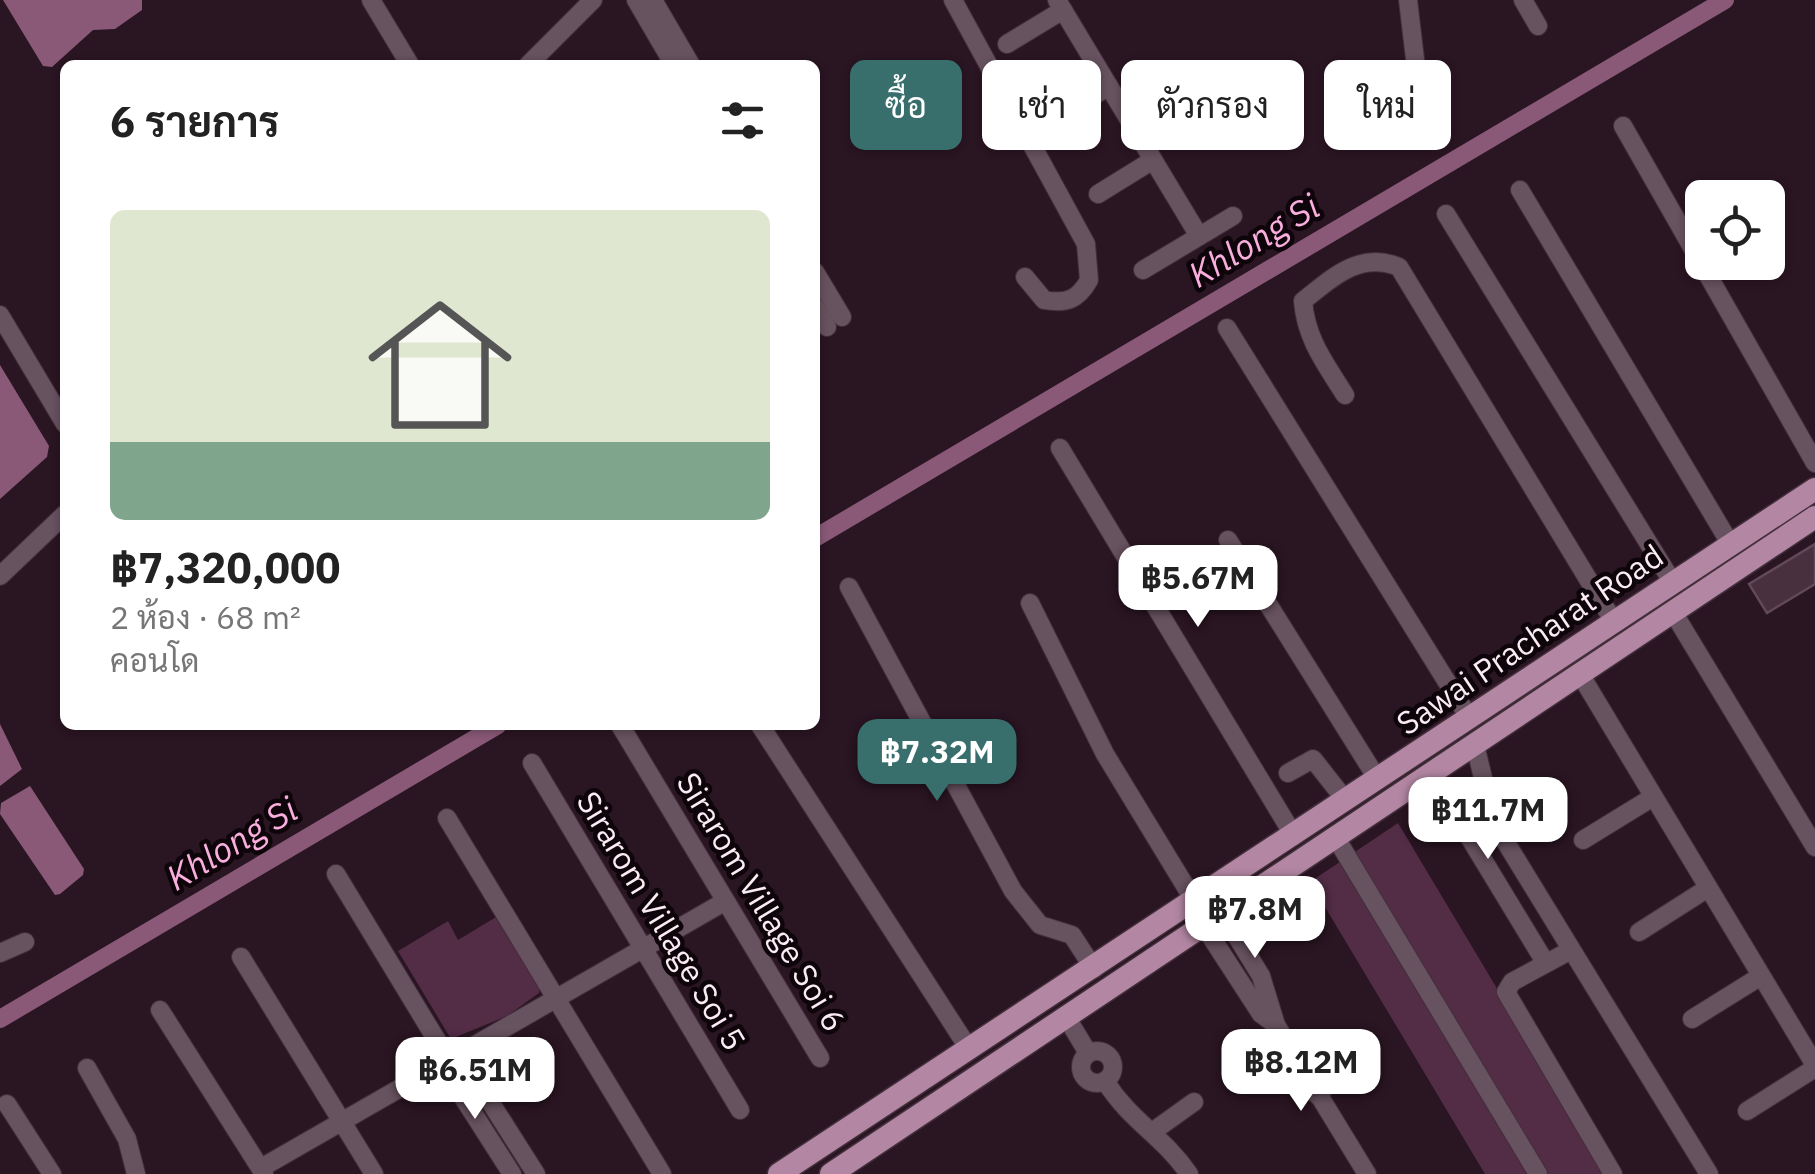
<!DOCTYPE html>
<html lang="th">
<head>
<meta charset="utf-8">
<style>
  body { margin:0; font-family:"IBM Plex Sans",Sarabun,sans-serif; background:#f2f2f2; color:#222; height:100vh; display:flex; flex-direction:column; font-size:38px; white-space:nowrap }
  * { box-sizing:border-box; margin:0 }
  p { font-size:32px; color:#767676 }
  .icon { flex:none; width:55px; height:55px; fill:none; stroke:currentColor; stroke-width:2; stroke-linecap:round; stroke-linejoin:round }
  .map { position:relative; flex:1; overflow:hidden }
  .drawer { position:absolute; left:60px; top:60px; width:760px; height:670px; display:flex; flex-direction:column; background:#fff; border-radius:15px; box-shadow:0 2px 8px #0004 }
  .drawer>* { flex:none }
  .guide { position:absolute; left:850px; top:60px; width:815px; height:90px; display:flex; gap:20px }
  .buttons { position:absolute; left:1685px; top:180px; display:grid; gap:20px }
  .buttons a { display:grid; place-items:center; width:100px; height:100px; border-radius:15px; background:#fff; box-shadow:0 2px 8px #0004; font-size:50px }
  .price { position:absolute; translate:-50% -85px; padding:0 22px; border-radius:20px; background:#fff; color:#222; font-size:32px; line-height:65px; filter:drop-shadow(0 2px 5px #0008) }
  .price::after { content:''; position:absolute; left:50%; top:60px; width:30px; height:22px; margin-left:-15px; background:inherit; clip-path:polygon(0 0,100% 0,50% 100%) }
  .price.on { background:#386f6d; color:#fff }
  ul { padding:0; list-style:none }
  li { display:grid; align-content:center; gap:20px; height:530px; padding:0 50px }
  li span { display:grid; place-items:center; height:310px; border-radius:15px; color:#555 }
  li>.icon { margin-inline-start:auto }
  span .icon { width:180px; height:180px; fill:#fffc; stroke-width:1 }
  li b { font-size:42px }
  h2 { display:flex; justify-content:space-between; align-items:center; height:120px; padding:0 50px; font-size:42px }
  .pill { padding:0 35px; border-radius:15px; background:#fff; box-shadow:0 2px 8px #0004; font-size:35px; line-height:90px }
  .pill.on { background:#386f6d; color:#fff }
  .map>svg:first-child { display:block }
  .green { fill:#532c46 }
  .water { fill:#895977 }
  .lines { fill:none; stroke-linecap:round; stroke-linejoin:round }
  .canal { stroke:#895977; stroke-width:18 }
  .building { fill:#48303f; stroke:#624958; stroke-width:2.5 }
  .minor-casing { stroke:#432f3b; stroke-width:20 }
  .major-casing { stroke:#432f3b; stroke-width:25 }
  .minor { stroke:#67525f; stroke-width:18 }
  .major { stroke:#b387a3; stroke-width:22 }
  .labels { text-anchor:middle; stroke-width:9; stroke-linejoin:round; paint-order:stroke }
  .street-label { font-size:32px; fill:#fbebf4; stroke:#0d0509 }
  .water-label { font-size:35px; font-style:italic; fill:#f9aedd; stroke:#0d0509 }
</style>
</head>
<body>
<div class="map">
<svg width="1815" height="1174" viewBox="0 0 1815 1174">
  <rect width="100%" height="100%" fill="#2a1522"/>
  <g class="green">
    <polygon points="1398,823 1608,1174 1485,1174 1310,882"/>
    <polygon points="501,914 542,979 539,993 507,1016 451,1039 398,951 448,921 458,940"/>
  </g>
  <g class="water">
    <polygon points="3,0 142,0 142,10 115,29 93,30 52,67 43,66"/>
    <polygon points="0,365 49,446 47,457 0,499"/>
    <polygon points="0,724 22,769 0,786"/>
    <polygon points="30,786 84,869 83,875 60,894 55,895 0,814 1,803"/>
  </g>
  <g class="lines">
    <g class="canal">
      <polyline points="815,538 1725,0"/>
      <polyline points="0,1019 498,725"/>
    </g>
  </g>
  <polygon class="building" points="1815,544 1815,584 1767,613 1749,584"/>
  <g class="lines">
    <defs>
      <g id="minor">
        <polyline points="371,0 410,65"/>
        <polyline points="636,0 674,65"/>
        <polyline points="653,0 691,65"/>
        <path d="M953,0L1086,244L1089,280C1078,300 1066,304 1044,300L1025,277"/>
        <polyline points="1057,0 1199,236"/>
        <polyline points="1408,0 1417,76"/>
        <polyline points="1523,0 1538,26"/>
        <polyline points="1007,44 1063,10"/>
        <polyline points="528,65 593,0"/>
        <polyline points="1053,121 1109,86"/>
        <polyline points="1623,126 1815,463"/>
        <polyline points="1520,190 1731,545"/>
        <polyline points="1098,194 1153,160"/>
        <polyline points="1446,214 1673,583"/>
        <polyline points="1143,270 1233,216"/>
        <polyline points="815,272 842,317"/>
        <polyline points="815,307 827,327"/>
        <polyline points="0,315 65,424"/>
        <polyline points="1227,328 1470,719"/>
        <path d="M1345,395C1325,363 1306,339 1303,301C1333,277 1360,251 1399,267L1614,622"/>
        <polyline points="1060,448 1294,836"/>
        <polyline points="1228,540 1378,780"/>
        <polyline points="0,576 65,514"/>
        <polyline points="849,587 1013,891 1040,925 1072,935 1094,969"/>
        <polyline points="1145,589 1190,559"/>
        <polyline points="1030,603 1105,754 1195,902"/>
        <polyline points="1673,612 1815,847"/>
        <polyline points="1580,674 1815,1065"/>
        <polyline points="620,725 820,1058"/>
        <polyline points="760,725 969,1049"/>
        <polyline points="1475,745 1494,823 1709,1174"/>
        <polyline points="532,763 740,1110"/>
        <polyline points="1288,773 1313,759 1346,801"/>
        <polyline points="1431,774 1545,962"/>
        <polyline points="447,818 662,1174"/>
        <polyline points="1336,838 1538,1174"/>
        <polyline points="1583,840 1653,797"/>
        <polyline points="336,874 439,1044 441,1063 512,1174"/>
        <polyline points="1223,914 1261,976 1276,1025 1367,1174"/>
        <polyline points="1204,926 1261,1014 1276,1025"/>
        <polyline points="1639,932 1708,888"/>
        <polyline points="1571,950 1512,982 1506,992 1613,1174"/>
        <polyline points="0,953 25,942"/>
        <polyline points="241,957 374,1174"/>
        <polyline points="160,1010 264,1174"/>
        <polyline points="1067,1018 1088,1053"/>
        <polyline points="1692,1019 1761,976"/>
        <polyline points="448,1049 473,1075 536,1174"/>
        <circle cx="1097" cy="1067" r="16"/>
        <polyline points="87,1068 127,1139 136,1174"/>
        <path d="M1105,1081C1131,1122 1162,1135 1189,1174"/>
        <path d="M1317,1095C1336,1081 1338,1062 1358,1049"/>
        <polyline points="7,1104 52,1174"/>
        <polyline points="1747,1111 1815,1068"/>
        <polyline points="1152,1132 1194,1102"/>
        <polyline points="261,1168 724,902"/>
      </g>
      <g id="major">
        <polyline points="779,1174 1815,489"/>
        <polyline points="831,1174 1815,517"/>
      </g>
    </defs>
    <use href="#minor" class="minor-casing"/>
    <use href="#major" class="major-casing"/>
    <use href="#minor" class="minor"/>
    <use href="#major" class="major"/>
  </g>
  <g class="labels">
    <g class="street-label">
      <text transform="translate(1530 640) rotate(-34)" y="11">Sawai Pracharat Road</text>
      <text transform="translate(761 902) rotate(59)" y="11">Sirarom Village Soi 6</text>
      <text transform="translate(661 921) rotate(59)" y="11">Sirarom Village Soi 5</text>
    </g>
    <g class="water-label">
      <text transform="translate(1254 241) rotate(-31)" y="12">Khlong Si</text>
      <text transform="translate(232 844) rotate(-31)" y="12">Khlong Si</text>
    </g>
  </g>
</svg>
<div class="buttons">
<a><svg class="icon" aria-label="locate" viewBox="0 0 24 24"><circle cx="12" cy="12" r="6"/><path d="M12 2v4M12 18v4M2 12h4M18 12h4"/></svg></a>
</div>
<b class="price" style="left:1198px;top:630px">฿5.67M</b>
<b class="price on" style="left:937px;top:804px">฿7.32M</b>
<b class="price" style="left:1488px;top:862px">฿11.7M</b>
<b class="price" style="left:1255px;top:961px">฿7.8M</b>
<b class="price" style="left:1301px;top:1114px">฿8.12M</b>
<b class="price" style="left:475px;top:1122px">฿6.51M</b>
<div class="guide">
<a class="pill on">ซื้อ</a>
<a class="pill">เช่า</a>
<a class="pill">ตัวกรอง</a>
<a class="pill">ใหม่</a>
</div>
<section class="drawer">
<h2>6 รายการ<svg class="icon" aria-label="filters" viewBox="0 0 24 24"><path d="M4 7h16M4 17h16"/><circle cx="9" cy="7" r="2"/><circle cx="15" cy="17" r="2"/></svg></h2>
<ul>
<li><span style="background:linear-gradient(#dfe7d0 75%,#7fa58c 0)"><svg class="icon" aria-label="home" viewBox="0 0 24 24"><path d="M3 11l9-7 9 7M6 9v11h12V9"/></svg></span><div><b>฿7,320,000</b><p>2 ห้อง · 68 m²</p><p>คอนโด</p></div></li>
</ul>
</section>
</div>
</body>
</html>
